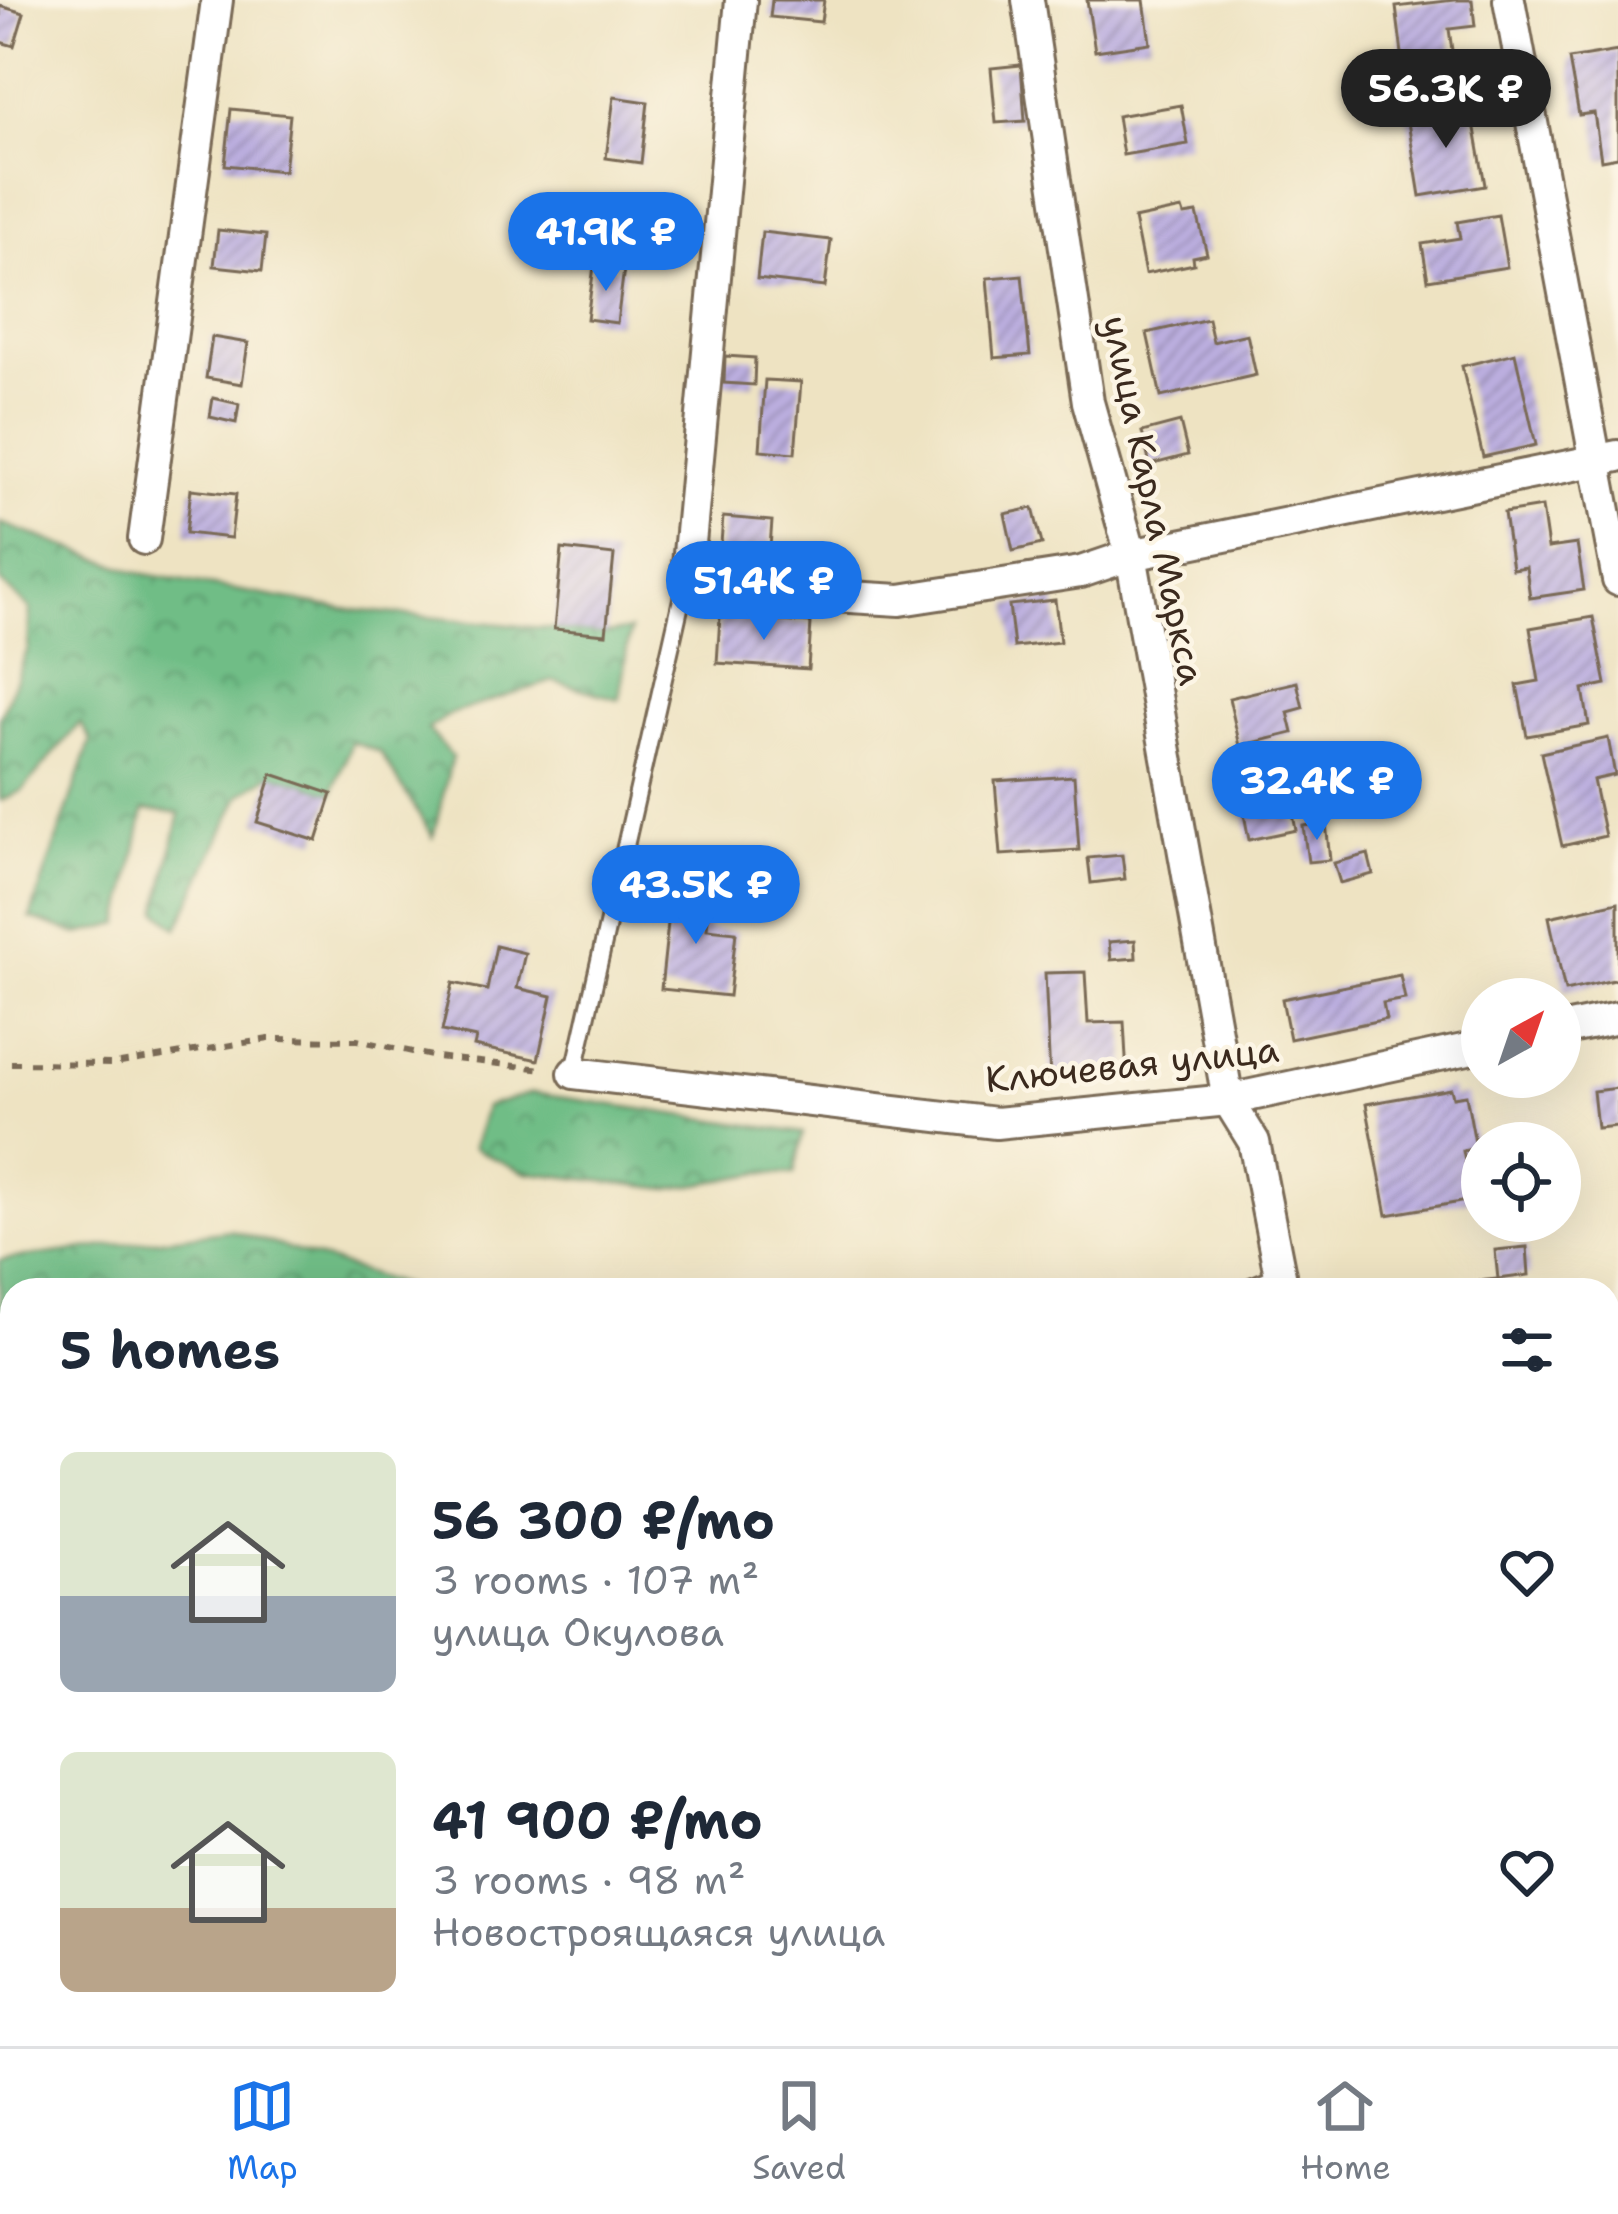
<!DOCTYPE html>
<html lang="en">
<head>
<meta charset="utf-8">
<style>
  body { margin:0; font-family:"Shantell Sans",sans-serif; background:#f6f6f7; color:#1f2937; height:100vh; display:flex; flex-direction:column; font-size:45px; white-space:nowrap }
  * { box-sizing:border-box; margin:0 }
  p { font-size:39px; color:#747a83 }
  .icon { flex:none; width:66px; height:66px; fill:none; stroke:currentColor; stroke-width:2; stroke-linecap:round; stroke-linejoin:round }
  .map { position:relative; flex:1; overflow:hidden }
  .sheet { position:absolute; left:0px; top:1278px; width:1620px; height:768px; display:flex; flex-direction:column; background:#fff; border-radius:36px 36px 0 0; box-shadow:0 12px 48px #0002 }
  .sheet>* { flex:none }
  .needle { width:78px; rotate:40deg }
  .buttons { position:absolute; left:1461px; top:978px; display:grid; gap:24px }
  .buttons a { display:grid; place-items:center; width:120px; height:120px; border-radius:50%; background:#fff; box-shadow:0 12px 48px #0002; font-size:60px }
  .price { position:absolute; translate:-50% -102px; padding:0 27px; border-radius:42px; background:#1a73e8; color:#fff; font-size:39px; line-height:78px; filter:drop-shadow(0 3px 6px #0008) }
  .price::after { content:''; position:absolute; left:50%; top:72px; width:36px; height:27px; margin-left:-18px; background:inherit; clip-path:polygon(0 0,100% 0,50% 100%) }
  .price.selected { background:#222; color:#fff }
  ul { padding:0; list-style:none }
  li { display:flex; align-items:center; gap:36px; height:300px; padding:0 60px }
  li span { display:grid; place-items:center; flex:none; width:336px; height:240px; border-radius:18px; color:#555 }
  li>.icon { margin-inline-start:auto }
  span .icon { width:144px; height:144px; fill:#fffc; stroke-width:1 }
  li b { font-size:51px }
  h2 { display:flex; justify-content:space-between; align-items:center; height:144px; padding:0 60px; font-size:51px }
  .dock { display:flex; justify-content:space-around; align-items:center; height:168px; border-top:3px solid #e0e1e3; background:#fff; font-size:33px; color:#747a83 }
  .dock a { display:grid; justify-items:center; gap:6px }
  .dock .selected { color:#1a73e8 }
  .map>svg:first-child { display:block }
  .forest { fill:url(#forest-crowns); stroke:#557452; stroke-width:3 }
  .building { fill:url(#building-hatch) }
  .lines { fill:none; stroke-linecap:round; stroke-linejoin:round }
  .lane-casing { stroke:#7a6b57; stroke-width:21 }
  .street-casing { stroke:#7a6b57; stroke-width:36 }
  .path { stroke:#7a6b57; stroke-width:6; stroke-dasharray:9 9; stroke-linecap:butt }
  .lane { stroke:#fff; stroke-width:15 }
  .street { stroke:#fff; stroke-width:30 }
  .labels { text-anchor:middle; stroke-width:9; stroke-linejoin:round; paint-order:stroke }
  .street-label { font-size:36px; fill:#3b2a1e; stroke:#fcf5e5 }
</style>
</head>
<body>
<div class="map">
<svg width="1618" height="2046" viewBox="0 0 1618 2046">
  <defs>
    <pattern id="forest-crowns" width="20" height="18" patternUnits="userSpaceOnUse" patternTransform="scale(3)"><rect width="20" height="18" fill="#6fbd86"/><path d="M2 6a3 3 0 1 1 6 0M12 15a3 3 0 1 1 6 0" fill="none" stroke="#5c9a6d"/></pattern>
    <pattern id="building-hatch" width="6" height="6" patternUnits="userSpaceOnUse" patternTransform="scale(3)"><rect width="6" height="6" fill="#bbaedf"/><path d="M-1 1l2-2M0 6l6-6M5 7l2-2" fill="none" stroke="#998eb4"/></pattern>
  </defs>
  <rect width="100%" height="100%" fill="#fcf5e5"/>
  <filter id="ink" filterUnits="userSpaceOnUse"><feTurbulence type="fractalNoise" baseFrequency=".00833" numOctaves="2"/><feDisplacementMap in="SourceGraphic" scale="24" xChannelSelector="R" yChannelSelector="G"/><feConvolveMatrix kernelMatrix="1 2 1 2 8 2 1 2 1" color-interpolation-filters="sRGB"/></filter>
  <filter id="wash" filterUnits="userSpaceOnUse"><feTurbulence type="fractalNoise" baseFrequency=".004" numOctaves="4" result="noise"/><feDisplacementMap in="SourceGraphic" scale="48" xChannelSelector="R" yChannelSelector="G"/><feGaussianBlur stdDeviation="2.7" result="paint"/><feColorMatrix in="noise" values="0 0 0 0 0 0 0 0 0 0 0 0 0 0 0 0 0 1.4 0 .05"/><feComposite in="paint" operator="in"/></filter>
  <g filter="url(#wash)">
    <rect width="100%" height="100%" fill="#eee3c2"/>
    <g class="forest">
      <polygon points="0,523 139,573 252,593 343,609 606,634 630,630 619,699 553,681 450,714 428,729 452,757 433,837 380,752 352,742 332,794 272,774 240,795 178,928 158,911 180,813 144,810 121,924 78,934 30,918 91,740 80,723 23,790 0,801 0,718 28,649 30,609 0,582"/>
      <polygon points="532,1093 803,1133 794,1174 761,1173 670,1189 524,1172 473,1148 485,1107"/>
      <polygon points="230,1230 419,1290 12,1290 12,1407 0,1406 0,1260"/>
      <polygon points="0,1690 12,1695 12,1814 0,1777"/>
    </g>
    <g id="blocks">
      <g class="building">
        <polygon points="772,0 824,0 821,22 770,17"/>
        <polygon points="1087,0 1144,0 1150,43 1095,51"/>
        <polygon points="1454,0 1472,0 1475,26 1449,29 1456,79 1406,85 1396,7"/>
        <polygon points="0,6 24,13 14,46 0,42"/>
        <polygon points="1618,51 1618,157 1601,160 1594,113 1579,115 1569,59"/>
        <polygon points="1021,65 1025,121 996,123 991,68"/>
        <polygon points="614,97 648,102 641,163 606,158"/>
        <polygon points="1181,105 1188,144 1123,155 1117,116"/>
        <polygon points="1471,106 1485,185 1420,196 1407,116"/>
        <polygon points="231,109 290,115 284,171 225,165"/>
        <polygon points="1182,209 1184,215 1197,213 1207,254 1193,257 1194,264 1145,274 1134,219"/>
        <polygon points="1498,215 1507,267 1428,280 1422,244 1460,238 1457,222"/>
        <polygon points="218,230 266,235 262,271 214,266"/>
        <polygon points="762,232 831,240 825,287 757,279"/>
        <polygon points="594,266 624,269 617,323 587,319"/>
        <polygon points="1022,275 1030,355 994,358 987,278"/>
        <polygon points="1208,319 1213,342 1247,334 1256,375 1161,397 1147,333"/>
        <polygon points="212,337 248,343 242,384 206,378"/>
        <polygon points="1515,353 1536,445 1483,457 1462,366"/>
        <polygon points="725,356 755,358 754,385 724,383"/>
        <polygon points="765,380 801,382 795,453 760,450"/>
        <polygon points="213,398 239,404 236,423 210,417"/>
        <polygon points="1180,422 1188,455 1150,465 1142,432"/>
        <polygon points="191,489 236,494 231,538 186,533"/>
        <polygon points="1542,507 1548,548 1577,544 1584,590 1530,598 1526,567 1512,569 1504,513"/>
        <polygon points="1033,508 1042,544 1013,551 1005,514"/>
        <polygon points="723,517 772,521 769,560 720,557"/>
        <polygon points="562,549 614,555 606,634 554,629"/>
        <polygon points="1055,600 1060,642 1014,647 1009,605"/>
        <polygon points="720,617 811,623 808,669 717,663"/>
        <polygon points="1593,617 1606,684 1583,689 1589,725 1527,736 1517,685 1539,681 1530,628"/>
        <polygon points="1297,682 1303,708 1288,712 1293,733 1240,746 1229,698"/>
        <polygon points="1608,738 1615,775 1593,780 1605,836 1562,846 1541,753"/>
        <polygon points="1297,751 1302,785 1284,787 1279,753"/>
        <polygon points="272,774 332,794 317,841 257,822"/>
        <polygon points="1074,776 1079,850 1001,855 995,781"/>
        <polygon points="1290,799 1296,830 1249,840 1243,809"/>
        <polygon points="1326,823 1330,860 1308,862 1303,826"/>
        <polygon points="1368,854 1373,874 1340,883 1334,863"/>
        <polygon points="1122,855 1125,879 1091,883 1088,858"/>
        <polygon points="672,886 711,890 707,929 736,932 729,996 661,989"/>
        <polygon points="1618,902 1618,979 1565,991 1549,917"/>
        <polygon points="1135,940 1136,958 1111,960 1109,942"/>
        <polygon points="496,946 525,953 517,988 552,996 538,1060 474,1046 476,1038 442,1031 453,983 487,990"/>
        <polygon points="1085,972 1088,1023 1124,1022 1127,1076 1050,1079 1045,973"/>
        <polygon points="1400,975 1405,999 1383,1003 1386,1019 1290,1039 1282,999"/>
        <polygon points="1618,1088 1618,1126 1597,1128 1593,1091"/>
        <polygon points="1451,1089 1453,1097 1466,1095 1476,1148 1463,1151 1472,1200 1387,1215 1366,1104"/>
        <polygon points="1527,1247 1529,1275 1498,1279 1495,1250"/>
        <polygon points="1498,1279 1499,1290 1459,1290 1458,1283"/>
        <polygon points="928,2034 1009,2034 1010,2045 929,2046"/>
      </g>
    </g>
  </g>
  <g filter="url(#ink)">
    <use href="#blocks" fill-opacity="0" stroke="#7a6b57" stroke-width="3"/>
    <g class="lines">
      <defs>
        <g id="lane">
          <polyline points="574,1073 687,575"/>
          <polyline points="1242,1290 1281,1274"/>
          <polyline points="822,2034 823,2046"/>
        </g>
        <g id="street">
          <polyline points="741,0 687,575 731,590 900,600 1081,572 1131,555 1618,456"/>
          <polyline points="1028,0 1088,402 1131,555 1228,1100 1254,1142 1283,1290"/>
          <polyline points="1509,0 1618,580"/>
          <polyline points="144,539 217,0"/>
          <polyline points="1560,1030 1618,1018"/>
          <polyline points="574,1073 996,1123 1228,1100 1482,1046"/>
          <polyline points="1419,2034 1424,2046"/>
        </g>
      </defs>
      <use href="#lane" class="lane-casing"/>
      <use href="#street" class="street-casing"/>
      <polyline class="path" points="11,1063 114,1064 269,1039 357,1040 436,1057 543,1069"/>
      <use href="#lane" class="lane"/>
      <use href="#street" class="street"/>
    </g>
  </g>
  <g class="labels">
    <g class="street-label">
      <text transform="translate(1154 500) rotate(78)" y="13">улица Карла Маркса</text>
      <text transform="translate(1132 1064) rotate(-6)" y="13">Ключевая улица</text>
    </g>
  </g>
</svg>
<div class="buttons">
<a><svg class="needle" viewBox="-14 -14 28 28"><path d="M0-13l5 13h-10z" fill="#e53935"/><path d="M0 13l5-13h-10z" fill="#747a83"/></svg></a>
<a><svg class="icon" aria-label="locate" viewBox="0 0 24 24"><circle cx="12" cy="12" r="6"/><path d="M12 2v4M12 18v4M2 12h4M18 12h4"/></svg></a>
</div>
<b class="price selected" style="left:1446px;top:151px">56.3K ₽</b>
<b class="price" style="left:606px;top:294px">41.9K ₽</b>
<b class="price" style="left:764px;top:643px">51.4K ₽</b>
<b class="price" style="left:1317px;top:843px">32.4K ₽</b>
<b class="price" style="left:696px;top:947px">43.5K ₽</b>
<section class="sheet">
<h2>5 homes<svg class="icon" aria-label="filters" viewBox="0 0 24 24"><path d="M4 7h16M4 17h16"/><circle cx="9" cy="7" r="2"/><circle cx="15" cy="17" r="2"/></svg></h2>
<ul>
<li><span style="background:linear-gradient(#dfe7d0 60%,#9aa5b1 0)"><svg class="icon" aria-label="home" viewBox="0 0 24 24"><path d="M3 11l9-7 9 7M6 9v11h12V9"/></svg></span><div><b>56 300 ₽/mo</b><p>3 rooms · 107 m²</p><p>улица Окулова</p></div><svg class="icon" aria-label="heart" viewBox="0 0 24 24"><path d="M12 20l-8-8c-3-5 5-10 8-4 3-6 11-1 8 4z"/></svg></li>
<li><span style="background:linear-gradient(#dfe7d0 65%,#b9a48a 0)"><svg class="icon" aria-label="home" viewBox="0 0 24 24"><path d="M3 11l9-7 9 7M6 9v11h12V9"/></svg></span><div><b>41 900 ₽/mo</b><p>3 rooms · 98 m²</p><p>Новостроящаяся улица</p></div><svg class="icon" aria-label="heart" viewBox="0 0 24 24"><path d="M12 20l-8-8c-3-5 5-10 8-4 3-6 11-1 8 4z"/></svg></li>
</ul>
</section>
</div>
<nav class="dock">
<a class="selected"><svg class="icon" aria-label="map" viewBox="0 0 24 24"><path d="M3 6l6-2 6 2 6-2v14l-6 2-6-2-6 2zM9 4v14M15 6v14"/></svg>Map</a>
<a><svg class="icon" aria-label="saved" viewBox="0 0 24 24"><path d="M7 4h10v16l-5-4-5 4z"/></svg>Saved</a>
<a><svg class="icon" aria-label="home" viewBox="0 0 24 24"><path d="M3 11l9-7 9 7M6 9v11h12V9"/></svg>Home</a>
</nav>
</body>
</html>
